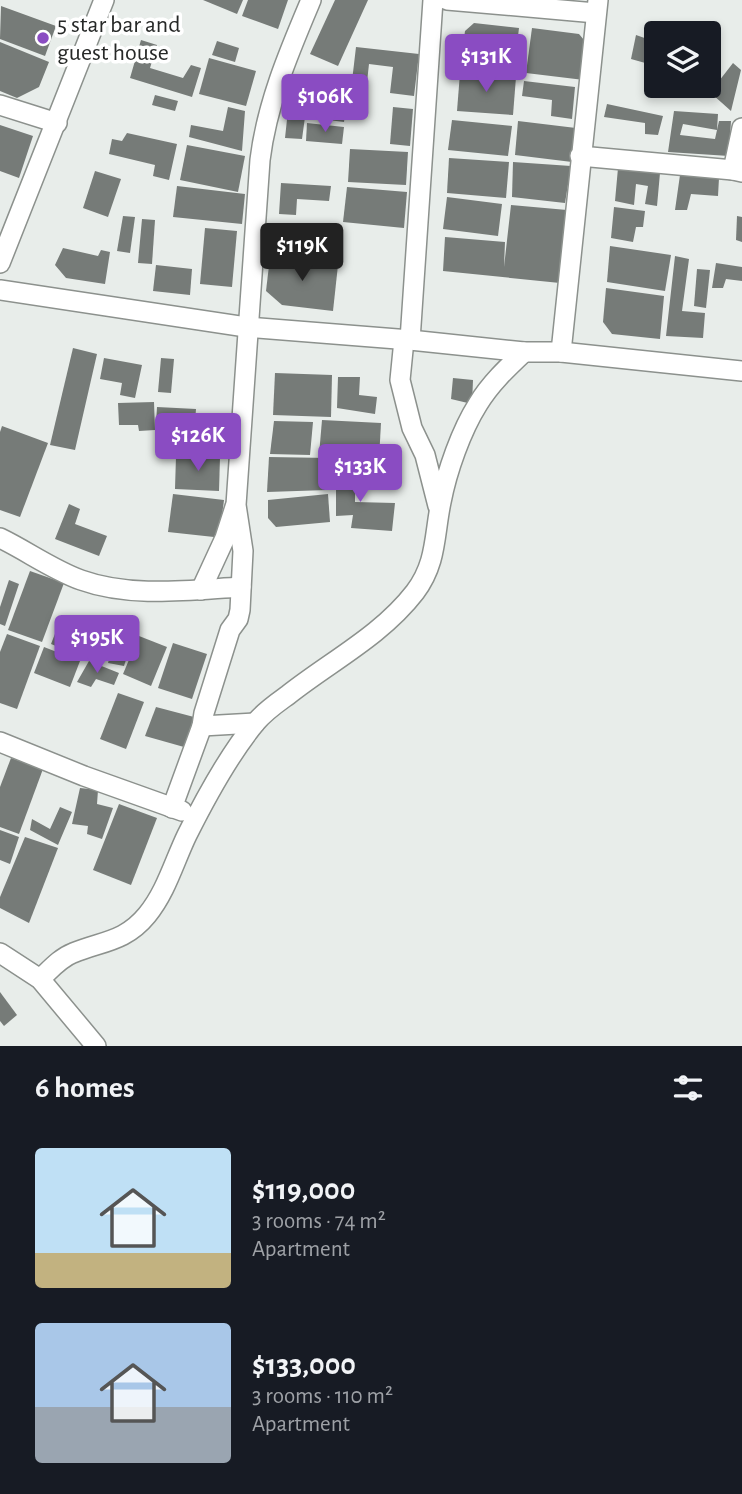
<!DOCTYPE html>
<html lang="en">
<head>
<meta charset="utf-8">
<style>
  body { margin:0; font-family:"Alegreya Sans",sans-serif; background:#242831; color:#f1f3f6; height:100vh; display:flex; flex-direction:column; font-size:26px; white-space:nowrap }
  * { box-sizing:border-box; margin:0 }
  p { font-size:23px; color:#9ea1a6 }
  .icon { flex:none; width:38px; height:38px; fill:none; stroke:currentColor; stroke-width:2; stroke-linecap:round; stroke-linejoin:round }
  .map { position:relative; height:1046px; overflow:hidden }
  .panel { display:flex; flex-direction:column; background:#171b24; flex:1 }
  .panel>* { flex:none }
  .fabs { position:absolute; left:644px; top:21px; display:grid; gap:14px }
  .fabs a { display:grid; place-items:center; width:77px; height:77px; border-radius:7px; background:#171b24; box-shadow:0 4px 10px #0003; font-size:35px }
  .price { position:absolute; translate:-50% -60px; padding:0 16px; border-radius:7px; background:#8a4cc2; color:#fff; font-size:23px; line-height:46px; filter:drop-shadow(0 2px 4px #0008) }
  .price::after { content:''; position:absolute; left:50%; top:42px; width:21px; height:16px; margin-left:-10px; background:inherit; clip-path:polygon(0 0,100% 0,50% 100%) }
  .price.on { background:#222; color:#fff }
  ul { padding:0; list-style:none }
  li { display:flex; align-items:center; gap:21px; height:175px; padding:0 35px }
  li span { display:grid; place-items:center; flex:none; width:196px; height:140px; border-radius:7px; color:#555 }
  li>.icon { margin-inline-start:auto }
  span .icon { width:84px; height:84px; fill:#fffc; stroke-width:1 }
  li b { font-size:30px }
  h2 { display:flex; justify-content:space-between; align-items:center; height:84px; padding:0 35px; font-size:30px }
  .map>svg:first-child { display:block }
  .building { fill:#767b78; fill-rule:evenodd }
  .lines { fill:none; stroke-linecap:round; stroke-linejoin:round }
  .minor-casing { stroke:#8c918d; stroke-width:22 }
  .minor { stroke:#fff; stroke-width:19 }
  .poi-dot { fill:#8a4cc2; stroke:#fff; stroke-width:2.5 }
  .labels { text-anchor:middle; stroke-width:7; stroke-linejoin:round; paint-order:stroke }
  .poi-label { font-size:24px; fill:#262827; stroke:#fff; text-anchor:start }
</style>
</head>
<body>
<div class="map">
<svg width="742" height="1046" viewBox="0 0 742 1046">
  <rect width="100%" height="100%" fill="#e8edea"/>
  <g class="building">
    <polygon points="203,0 243,0 237,14"/>
    <polygon points="248,0 288,0 278,29 242,16"/>
    <polygon points="335,0 368,0 338,66 310,54"/>
    <polygon points="1,6 56,26 45,56 0,39"/>
    <polygon points="474,23 519,28 514,69 461,63 465,31"/>
    <polygon points="532,28 579,34 589,46 584,80 526,73"/>
    <polygon points="636,35 656,42 656,66 631,59"/>
    <polygon points="141,40 157,45 150,68 183,78 191,65 201,68 192,97 130,78"/>
    <polygon points="217,41 239,48 235,62 212,55"/>
    <polygon points="0,42 49,62 39,87 17,98 0,91"/>
    <polygon points="356,47 419,54 414,96 390,93 393,67 369,64 365,100 350,98"/>
    <polygon points="209,58 256,71 246,106 199,94"/>
    <polygon points="733,63 741,70 731,111 703,86 709,86 709,72 719,81"/>
    <polygon points="460,73 516,77 513,115 457,111"/>
    <polygon points="524,81 575,87 572,119 551,116 552,100 522,96"/>
    <polygon points="155,95 178,101 175,111 152,105"/>
    <polygon points="289,101 346,107 344,122 305,117 302,139 285,138"/>
    <polygon points="607,104 663,116 658,135 645,134 645,123 604,117"/>
    <polygon points="228,107 245,111 242,151 189,137 191,125 223,131"/>
    <polygon points="393,107 413,109 410,146 390,144"/>
    <path d="M674,111L718,114L717,130L719,121H731L729,156L668,152ZM683,124L717,130L715,139L680,135Z"/>
    <polygon points="452,120 512,126 508,156 448,150"/>
    <polygon points="518,121 576,128 572,162 515,155"/>
    <polygon points="307,123 344,127 342,144 306,141"/>
    <polygon points="0,125 33,136 19,178 0,171"/>
    <polygon points="127,133 177,144 169,180 153,176 155,165 109,154 112,139 122,141"/>
    <polygon points="187,145 245,156 238,192 180,180"/>
    <polygon points="350,149 408,152 406,185 348,182"/>
    <polygon points="449,158 509,162 506,198 447,193"/>
    <polygon points="513,162 571,166 565,203 512,197"/>
    <polygon points="618,168 660,173 657,206 645,204 648,186 636,184 634,205 615,201"/>
    <polygon points="95,171 121,179 108,217 83,208"/>
    <polygon points="680,175 719,178 718,196 691,194 687,210 675,210"/>
    <polygon points="281,183 331,186 329,201 297,199 296,215 279,214"/>
    <polygon points="177,186 245,194 242,224 173,217"/>
    <polygon points="347,187 407,192 404,228 343,222"/>
    <polygon points="447,197 502,204 498,236 443,229"/>
    <polygon points="511,205 567,210 560,283 443,271 445,237 505,242 504,267"/>
    <polygon points="614,207 645,211 643,227 636,227 633,242 611,238"/>
    <polygon points="123,216 135,217 130,253 117,251"/>
    <polygon points="737,216 742,217 742,242 736,240"/>
    <polygon points="142,219 155,220 152,264 138,263"/>
    <polygon points="273,224 337,229 334,261 269,255"/>
    <polygon points="205,228 237,231 232,287 200,284"/>
    <polygon points="610,246 671,255 665,291 607,282"/>
    <polygon points="63,248 98,256 101,250 110,252 105,284 66,278 55,265"/>
    <polygon points="675,256 689,259 682,311 705,313 703,338 666,336"/>
    <polygon points="270,257 338,265 333,311 282,305 266,291"/>
    <polygon points="716,263 742,267 742,281 726,279 723,288 712,288"/>
    <polygon points="156,265 192,269 190,295 153,291"/>
    <polygon points="697,269 710,270 706,308 694,306"/>
    <polygon points="606,288 664,296 660,339 612,334 603,322"/>
    <polygon points="73,348 97,354 75,450 50,445"/>
    <polygon points="104,358 142,365 135,398 120,395 122,383 100,379"/>
    <polygon points="161,358 174,359 171,393 158,392"/>
    <polygon points="275,373 332,375 331,417 273,415"/>
    <polygon points="338,377 360,377 359,395 377,397 375,414 337,408"/>
    <polygon points="453,378 473,380 472,404 451,399"/>
    <polygon points="154,402 155,430 139,431 138,425 119,425 118,403"/>
    <polygon points="157,407 196,409 195,422 176,421 175,443 155,442"/>
    <polygon points="322,420 381,423 379,459 319,455"/>
    <polygon points="274,421 313,422 310,455 270,454"/>
    <polygon points="2,426 48,443 20,517 0,510 0,432"/>
    <polygon points="176,456 220,457 219,491 175,489"/>
    <polygon points="269,457 329,458 327,490 267,492"/>
    <polygon points="355,464 355,502 395,503 392,531 351,528 353,515 336,516 336,465"/>
    <polygon points="173,494 224,500 221,523 214,537 168,532"/>
    <polygon points="328,494 330,522 276,527 268,518 268,500"/>
    <polygon points="69,504 80,509 75,524 107,536 99,556 55,539"/>
    <polygon points="30,571 64,583 42,642 8,630"/>
    <polygon points="9,580 19,584 5,626 0,624 0,607"/>
    <polygon points="60,621 68,624 65,631 88,640 81,656 51,644"/>
    <polygon points="117,631 134,635 124,666 108,663"/>
    <polygon points="7,634 40,646 17,709 0,703 0,652"/>
    <polygon points="139,636 167,647 151,686 123,674"/>
    <polygon points="173,643 207,654 192,699 158,688"/>
    <polygon points="44,647 80,661 70,687 34,673"/>
    <polygon points="89,661 119,673 114,685 96,679 91,687 77,682"/>
    <polygon points="118,693 144,702 126,749 100,739"/>
    <polygon points="156,707 194,717 184,747 145,736"/>
    <polygon points="11,758 43,769 19,834 0,827 0,787"/>
    <polygon points="80,788 98,790 97,804 113,808 102,839 87,834 88,826 72,824"/>
    <polygon points="119,804 157,818 131,885 93,870"/>
    <polygon points="60,807 72,812 58,845 30,830 32,819 50,829"/>
    <polygon points="0,830 19,837 10,864 0,860"/>
    <polygon points="25,837 58,848 29,923 0,908 0,897"/>
    <polygon points="0,992 17,1015 4,1026 0,1021"/>
  </g>
  <g class="lines">
    <defs>
      <g id="minor">
        <polyline points="447,0 596,13"/>
        <polyline points="0,105 57,123"/>
        <polyline points="580,156 733,170 742,172"/>
        <polyline points="733,170 742,128"/>
        <polyline points="0,263 104,0"/>
        <polyline points="0,290 246,327 410,340 524,352 561,352 742,371"/>
        <polyline points="404,340 400,380 412,428 425,455 438,506"/>
        <polyline points="410,340 433,0"/>
        <polyline points="561,352 598,0"/>
        <path d="M0,538C27,551 53,570 81,580C131,598 189,590 241,587"/>
        <polyline points="201,590 225,538 235,507"/>
        <polyline points="202,726 255,723"/>
        <polyline points="0,742 84,776 182,811"/>
        <path d="M172,808L202,726L204,713L230,630L238,619L240,610L243,551L236,505L260,160C267,103 289,52 311,0"/>
        <polyline points="0,953 40,979 96,1046"/>
        <path d="M40,979C50,970 60,958 73,953C102,941 125,942 147,915C166,892 174,862 187,835C205,799 230,753 256,722C265,711 277,703 288,695C331,661 381,636 415,592C437,563 434,535 441,502C447,471 461,431 478,404C490,384 507,368 524,352"/>
      </g>
    </defs>
    <use href="#minor" class="minor-casing"/>
    <use href="#minor" class="minor"/>
  </g>
  <circle class="poi-dot" cx="43" cy="38" r="7"/>
  <g class="labels">
    <g class="poi-label">
      <text x="57" y="32">5 star bar and<tspan x="57" dy="28">guest house</tspan></text>
    </g>
  </g>
</svg>
<div class="fabs">
<a><svg class="icon" aria-label="layers" viewBox="0 0 24 24"><path d="M12 4l9 5-9 5-9-5zM3 14l9 5 9-5"/></svg></a>
</div>
<b class="price" style="left:486px;top:94px">$131K</b>
<b class="price" style="left:325px;top:134px">$106K</b>
<b class="price on" style="left:302px;top:283px">$119K</b>
<b class="price" style="left:198px;top:473px">$126K</b>
<b class="price" style="left:360px;top:504px">$133K</b>
<b class="price" style="left:97px;top:675px">$195K</b>
</div>
<section class="panel">
<h2>6 homes<svg class="icon" aria-label="filters" viewBox="0 0 24 24"><path d="M4 7h16M4 17h16"/><circle cx="9" cy="7" r="2"/><circle cx="15" cy="17" r="2"/></svg></h2>
<ul>
<li><span style="background:linear-gradient(#bfe0f5 75%,#c2b280 0)"><svg class="icon" aria-label="home" viewBox="0 0 24 24"><path d="M3 11l9-7 9 7M6 9v11h12V9"/></svg></span><div><b>$119,000</b><p>3 rooms · 74 m²</p><p>Apartment</p></div></li>
<li><span style="background:linear-gradient(#a9c7e8 60%,#9aa5b1 0)"><svg class="icon" aria-label="home" viewBox="0 0 24 24"><path d="M3 11l9-7 9 7M6 9v11h12V9"/></svg></span><div><b>$133,000</b><p>3 rooms · 110 m²</p><p>Apartment</p></div></li>
</ul>
</section>
</body>
</html>
